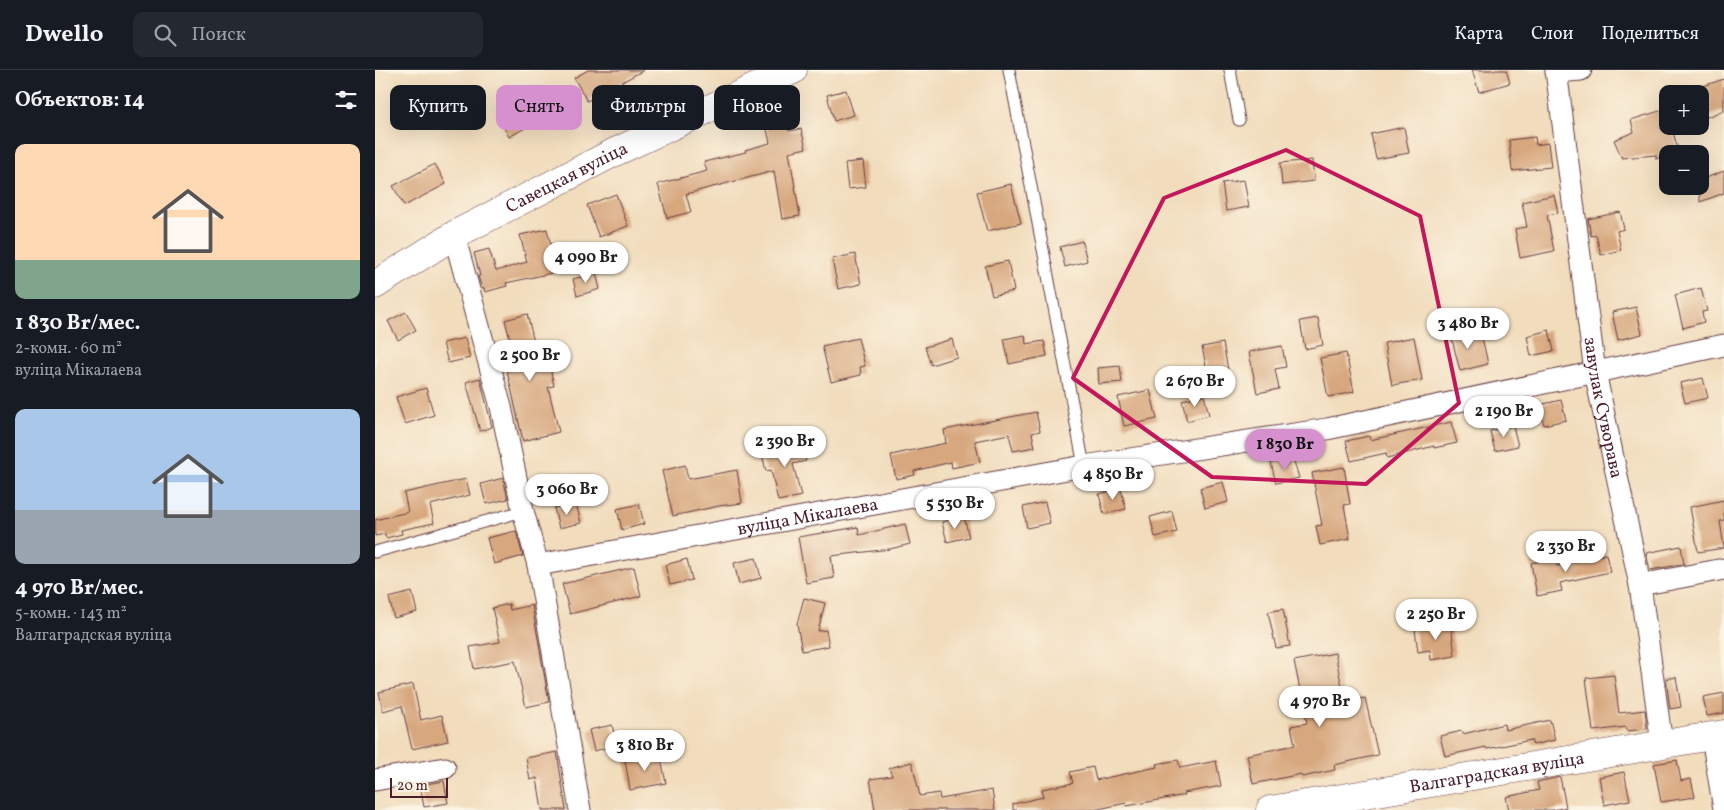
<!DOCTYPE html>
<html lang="ru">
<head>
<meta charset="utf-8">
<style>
  body { margin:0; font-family:Vollkorn,serif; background:#242831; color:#f1f3f6; height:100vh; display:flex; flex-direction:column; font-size:19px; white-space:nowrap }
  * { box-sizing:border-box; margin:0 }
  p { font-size:16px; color:#9ea1a6 }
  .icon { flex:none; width:28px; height:28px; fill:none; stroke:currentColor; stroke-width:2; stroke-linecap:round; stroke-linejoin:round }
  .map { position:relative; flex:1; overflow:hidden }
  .details { display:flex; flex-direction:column; background:#171b24; width:375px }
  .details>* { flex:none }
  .guide { position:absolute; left:15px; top:15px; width:475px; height:45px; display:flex; gap:10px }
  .fabs { position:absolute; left:1284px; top:15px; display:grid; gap:10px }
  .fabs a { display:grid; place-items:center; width:50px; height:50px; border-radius:10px; background:#171b24; box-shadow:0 5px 20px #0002; font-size:25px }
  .scale { position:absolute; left:15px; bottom:12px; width:58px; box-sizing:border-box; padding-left:5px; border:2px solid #4a1f2b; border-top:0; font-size:14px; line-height:18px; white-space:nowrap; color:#4a1f2b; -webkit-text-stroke:4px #fcf5e5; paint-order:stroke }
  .price { position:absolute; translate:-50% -42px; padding:0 11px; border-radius:18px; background:#fff; color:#222; font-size:16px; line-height:32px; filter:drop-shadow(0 1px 2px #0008) }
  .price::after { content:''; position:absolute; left:50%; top:30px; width:15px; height:11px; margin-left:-8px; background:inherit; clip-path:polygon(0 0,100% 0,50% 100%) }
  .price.selected { background:#d690ce; color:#111 }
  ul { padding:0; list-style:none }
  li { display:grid; align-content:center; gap:10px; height:265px; padding:0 15px }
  li span { display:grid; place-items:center; height:155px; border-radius:10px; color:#555 }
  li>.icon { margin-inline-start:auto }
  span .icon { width:90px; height:90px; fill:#fffc; stroke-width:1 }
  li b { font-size:21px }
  h2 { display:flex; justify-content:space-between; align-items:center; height:60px; padding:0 15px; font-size:21px }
  .pill { padding:0 18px; border-radius:10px; background:#171b24; box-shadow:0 5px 20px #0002; font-size:18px; line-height:45px }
  .pill.selected { background:#d690ce; color:#111 }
  header { display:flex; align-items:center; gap:30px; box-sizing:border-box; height:70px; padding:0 25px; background:#171b24; border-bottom:1px solid #363941 }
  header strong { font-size:24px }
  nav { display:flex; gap:28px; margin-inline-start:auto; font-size:18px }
  .search { width:350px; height:45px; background:#242831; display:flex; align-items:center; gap:12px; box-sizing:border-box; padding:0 18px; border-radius:10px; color:#9ea1a6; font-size:19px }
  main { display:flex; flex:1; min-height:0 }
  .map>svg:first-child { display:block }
  .building { fill:#d7a77e }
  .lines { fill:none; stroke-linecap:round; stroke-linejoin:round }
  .lane-casing { stroke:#633b41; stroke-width:13 }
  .street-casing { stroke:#633b41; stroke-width:23 }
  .secondary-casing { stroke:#633b41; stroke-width:29 }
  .lane { stroke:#fff; stroke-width:11 }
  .street { stroke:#fff; stroke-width:21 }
  .secondary { stroke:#fff; stroke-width:28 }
  .marked { fill:none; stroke:#c2185b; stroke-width:4; stroke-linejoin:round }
  .labels { text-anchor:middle; stroke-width:4.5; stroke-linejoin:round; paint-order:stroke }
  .street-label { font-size:18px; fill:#4a1f2b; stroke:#fcf5e5 }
</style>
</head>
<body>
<header>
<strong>Dwello</strong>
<div class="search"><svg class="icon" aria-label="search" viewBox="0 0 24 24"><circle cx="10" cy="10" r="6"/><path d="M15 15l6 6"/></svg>Поиск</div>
<nav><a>Карта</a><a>Слои</a><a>Поделиться</a></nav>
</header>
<main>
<section class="details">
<h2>Объектов: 14<svg class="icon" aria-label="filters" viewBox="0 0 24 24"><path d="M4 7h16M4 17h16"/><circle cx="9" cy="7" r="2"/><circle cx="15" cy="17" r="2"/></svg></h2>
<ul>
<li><span style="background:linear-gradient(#ffd9b3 75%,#7fa58c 0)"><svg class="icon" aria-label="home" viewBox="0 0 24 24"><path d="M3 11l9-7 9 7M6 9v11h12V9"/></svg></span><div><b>1 830 Br/мес.</b><p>2-комн. · 60 m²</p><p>вуліца Мікалаева</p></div></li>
<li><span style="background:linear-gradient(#a9c7e8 65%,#9aa5b1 0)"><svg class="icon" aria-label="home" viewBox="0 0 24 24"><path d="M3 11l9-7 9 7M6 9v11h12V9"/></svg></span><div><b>4 970 Br/мес.</b><p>5-комн. · 143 m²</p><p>Валгаградская вуліца</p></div></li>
</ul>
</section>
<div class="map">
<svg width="1349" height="740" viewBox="0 0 1349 740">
  <rect width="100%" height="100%" fill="#fcf5e5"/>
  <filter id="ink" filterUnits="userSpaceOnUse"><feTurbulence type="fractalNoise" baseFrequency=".02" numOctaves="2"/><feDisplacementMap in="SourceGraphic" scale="10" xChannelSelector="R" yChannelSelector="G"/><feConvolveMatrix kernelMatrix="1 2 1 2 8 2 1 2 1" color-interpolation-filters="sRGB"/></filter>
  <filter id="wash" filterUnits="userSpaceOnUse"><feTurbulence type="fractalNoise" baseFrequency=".0096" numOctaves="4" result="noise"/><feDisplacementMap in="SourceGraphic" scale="20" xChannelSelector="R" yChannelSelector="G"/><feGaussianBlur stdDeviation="1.12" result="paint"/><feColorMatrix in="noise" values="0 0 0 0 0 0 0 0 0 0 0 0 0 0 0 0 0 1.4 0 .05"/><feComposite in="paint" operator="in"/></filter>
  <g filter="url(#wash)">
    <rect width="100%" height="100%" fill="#f1dcbc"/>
    <g id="blocks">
      <g class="building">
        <polygon points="213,0 269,0 212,31 199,8"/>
        <polygon points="1097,0 1131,0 1135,13 1104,22"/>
        <polygon points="1349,9 1349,40 1325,50 1325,17"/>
        <polygon points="471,20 479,45 459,51 452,25"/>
        <polygon points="154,25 168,48 134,67 121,43"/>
        <polygon points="1291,39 1292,56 1296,56 1304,82 1292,84 1292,85 1281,89 1281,85 1247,88 1239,70 1259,62 1256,50"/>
        <polygon points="410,45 414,61 426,59 431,78 414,82 425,146 407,149 399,101 311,124 316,142 292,148 283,114 332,101 329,92 371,82 370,80 395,73 390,50"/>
        <polygon points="1029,57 1034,83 1001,89 996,64"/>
        <polygon points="1160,67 1161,75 1173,73 1176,97 1137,101 1134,70"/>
        <polygon points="937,90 939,111 907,115 905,93"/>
        <polygon points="488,91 491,117 473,119 470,93"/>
        <polygon points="60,94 71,114 29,136 18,116"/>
        <polygon points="1349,101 1349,123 1325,132 1325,110"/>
        <polygon points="869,110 874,137 851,141 847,113"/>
        <polygon points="636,114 646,153 612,161 602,122"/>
        <polygon points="241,124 253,156 224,167 212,135"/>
        <polygon points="1179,125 1183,143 1172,145 1179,181 1145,188 1140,159 1152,157 1147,132"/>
        <polygon points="1245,142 1249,159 1242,161 1246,180 1226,185 1221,165 1216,166 1213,149"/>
        <polygon points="172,159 182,202 131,213 132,216 110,222 109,218 107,219 103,206 105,206 99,183 114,179 121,201 152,192 145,165"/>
        <polygon points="707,171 712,191 690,197 685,177"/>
        <polygon points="480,184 486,214 463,219 457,189"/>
        <polygon points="633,191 639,221 617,226 610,196"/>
        <polygon points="221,203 225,219 202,226 198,209"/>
        <polygon points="1326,218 1332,241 1327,242 1329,252 1308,258 1300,225"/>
        <polygon points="1261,237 1267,264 1243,270 1237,242"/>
        <polygon points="31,242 41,260 23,270 13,251"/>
        <polygon points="152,244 161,280 166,279 168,289 173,288 179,316 173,317 184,362 148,371 131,296 136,295 134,286 139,285 130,250"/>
        <polygon points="943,248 948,275 930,279 925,251"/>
        <polygon points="1091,257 1094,270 1107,267 1113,294 1085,301 1075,261"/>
        <polygon points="1174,260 1179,281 1156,286 1152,266"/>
        <polygon points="650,265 651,274 669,271 672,286 634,294 629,269"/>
        <polygon points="1039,267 1047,310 1017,315 1009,273"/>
        <polygon points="90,268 95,288 73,293 68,273"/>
        <polygon points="483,268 490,296 485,297 486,305 456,312 447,276"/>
        <polygon points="577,269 582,287 556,295 550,277"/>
        <polygon points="848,273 853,300 833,305 827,277"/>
        <polygon points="907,276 911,297 900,299 904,319 882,323 874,282"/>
        <polygon points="971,283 979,322 953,327 945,288"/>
        <polygon points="745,296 747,312 724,314 723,298"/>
        <polygon points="105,308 117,357 105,361 91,312"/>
        <polygon points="1328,308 1333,328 1310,333 1305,313"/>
        <polygon points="51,318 59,345 30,354 21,327"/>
        <polygon points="775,320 782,349 749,356 743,327"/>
        <polygon points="829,325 834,345 812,351 807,330"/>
        <polygon points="1186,330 1191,350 1169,355 1164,335"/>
        <polygon points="661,342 665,361 657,363 660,377 638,381 634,364 600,371 605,392 577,398 576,392 539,401 540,405 521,409 516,385 571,373 569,360"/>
        <polygon points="1076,352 1082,373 1059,378 1059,376 1012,388 1011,383 976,391 971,371 994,366 995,370"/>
        <polygon points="1138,356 1143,376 1120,381 1115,361"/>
        <polygon points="427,370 431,391 418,394 426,426 403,431 396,400 391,401 386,380"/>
        <polygon points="918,388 924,408 901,413 896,393"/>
        <polygon points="310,395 313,409 362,400 367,433 344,436 298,446 287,401"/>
        <polygon points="969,397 975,434 969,435 975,469 945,475 941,456 947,455 937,403"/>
        <polygon points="128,408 133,429 111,434 106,414"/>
        <polygon points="91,409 95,425 55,435 59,453 26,460 27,464 11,468 10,464 0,466 0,450 33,442 29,423"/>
        <polygon points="848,412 853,432 830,438 825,418"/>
        <polygon points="746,419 751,439 729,444 724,424"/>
        <polygon points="1349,430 1349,450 1345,451 1349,478 1323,482 1315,437"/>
        <polygon points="670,432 675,453 652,458 648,437"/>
        <polygon points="201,433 206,453 184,458 179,438"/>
        <polygon points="264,434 269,454 247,460 242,439"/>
        <polygon points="797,441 802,462 780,467 775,447"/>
        <polygon points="589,447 594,467 572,472 567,452"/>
        <polygon points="530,454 535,474 515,479 456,486 459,508 431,513 423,467 483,457 484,465"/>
        <polygon points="141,461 148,486 119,494 112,468"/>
        <polygon points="1306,476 1309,494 1275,500 1271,483"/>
        <polygon points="1231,484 1235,502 1185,513 1187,521 1162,526 1156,493 1180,488 1182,496"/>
        <polygon points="381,488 386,508 364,514 359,493"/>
        <polygon points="312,489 317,510 295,515 290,495"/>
        <polygon points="259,497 266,526 195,544 187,514"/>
        <polygon points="37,522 42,542 19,548 14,528"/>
        <polygon points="429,528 450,533 443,561 451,560 454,576 427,581 422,554"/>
        <polygon points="134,534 135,540 157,535 174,632 151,637 140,591 99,599 95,577 125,572 117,538"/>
        <polygon points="908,539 915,576 901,578 893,542"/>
        <polygon points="1076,554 1080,586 1056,590 1055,580 1043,582 1040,559"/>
        <polygon points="960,583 970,632 990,628 1003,685 959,695 960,700 927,707 926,704 878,714 872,685 920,675 916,656 932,653 919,591"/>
        <polygon points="1239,605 1244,643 1270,640 1272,659 1252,661 1251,657 1218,661 1211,608"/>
        <polygon points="1301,607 1306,637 1295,639 1291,609"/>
        <polygon points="38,614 46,650 67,645 73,671 37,679 27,636 8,641 4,622"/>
        <polygon points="1349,623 1349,643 1332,646 1328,627"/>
        <polygon points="1175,650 1180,670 1158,675 1156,670 1112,679 1111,677 1070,686 1065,666 1087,661 1088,664 1129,654 1130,660"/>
        <polygon points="237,655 242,675 219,681 214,660"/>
        <polygon points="182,682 191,740 167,740 162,708 155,710 151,688"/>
        <polygon points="285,684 291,713 255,720 250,690"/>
        <polygon points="803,690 805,698 841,691 846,716 809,723 810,725 752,736 751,733 719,740 638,740 638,734 668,727 667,719 698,713 695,702 718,697 721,710 782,697 781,694"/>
        <polygon points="1302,690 1306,711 1316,709 1320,727 1286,732 1279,694"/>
        <polygon points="537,692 545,726 564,723 565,729 617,720 620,740 500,740 495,709 517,706 514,698"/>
        <polygon points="1249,702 1255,730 1229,735 1224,707"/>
        <polygon points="1185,707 1191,737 1178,740 1134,740 1131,727 1164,720 1162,712"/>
        <polygon points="69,711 73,733 49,737 45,715"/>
      </g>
    </g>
  </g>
  <g filter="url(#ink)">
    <use href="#blocks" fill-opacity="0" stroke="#633b41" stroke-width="1"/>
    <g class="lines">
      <defs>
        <g id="lane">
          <polyline points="634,0 709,396"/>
          <polyline points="855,0 864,50"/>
          <polyline points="0,482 148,441"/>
        </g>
        <g id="street">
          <path id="s1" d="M1181,0L1220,302L1265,515L1287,674"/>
          <polyline points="1181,2 1206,0"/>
          <polyline points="79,165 126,337 148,441 163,495 205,740"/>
          <path id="s2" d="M163,495L709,396L952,359L1349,275"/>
          <polyline points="1265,515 1349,499"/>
          <polyline points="1337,667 1349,739"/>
          <polyline points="0,710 70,698"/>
        </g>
        <g id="secondary">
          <path id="s3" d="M0,215L79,165L240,82L418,0"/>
          <path id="s4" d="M895,740L1349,664"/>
        </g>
      </defs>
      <use href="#lane" class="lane-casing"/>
      <use href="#street" class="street-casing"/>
      <use href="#secondary" class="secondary-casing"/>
      <use href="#lane" class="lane"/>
      <use href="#street" class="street"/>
      <use href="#secondary" class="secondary"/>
    </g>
  </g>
  <path class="marked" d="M911,80L1045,146L1084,333L991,414L837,407L698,308L789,128Z"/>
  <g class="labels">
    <g class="street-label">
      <text dy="6" stroke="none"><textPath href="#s3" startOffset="220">Савецкая вуліца</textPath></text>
      <text dy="6" stroke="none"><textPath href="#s1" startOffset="341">завулак Суворава</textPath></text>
      <text dy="6" stroke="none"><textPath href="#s2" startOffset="274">вуліца Мікалаева</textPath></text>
      <text dy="6" stroke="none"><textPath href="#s4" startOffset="230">Валгаградская вуліца</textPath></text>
    </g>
  </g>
</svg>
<div class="fabs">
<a>+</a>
<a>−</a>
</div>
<div class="scale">20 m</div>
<b class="price" style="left:211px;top:214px">4 090 Br</b>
<b class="price" style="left:1093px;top:280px">3 480 Br</b>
<b class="price" style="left:155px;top:312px">2 500 Br</b>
<b class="price" style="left:820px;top:338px">2 670 Br</b>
<b class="price" style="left:1129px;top:368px">2 190 Br</b>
<b class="price" style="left:410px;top:398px">2 390 Br</b>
<b class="price selected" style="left:910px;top:401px">1 830 Br</b>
<b class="price" style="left:738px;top:431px">4 850 Br</b>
<b class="price" style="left:192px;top:446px">3 060 Br</b>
<b class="price" style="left:580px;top:460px">5 530 Br</b>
<b class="price" style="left:1191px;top:503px">2 330 Br</b>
<b class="price" style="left:1061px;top:571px">2 250 Br</b>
<b class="price" style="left:945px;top:658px">4 970 Br</b>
<b class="price" style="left:270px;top:702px">3 810 Br</b>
<div class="guide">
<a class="pill">Купить</a>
<a class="pill selected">Снять</a>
<a class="pill">Фильтры</a>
<a class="pill">Новое</a>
</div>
</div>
</main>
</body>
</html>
